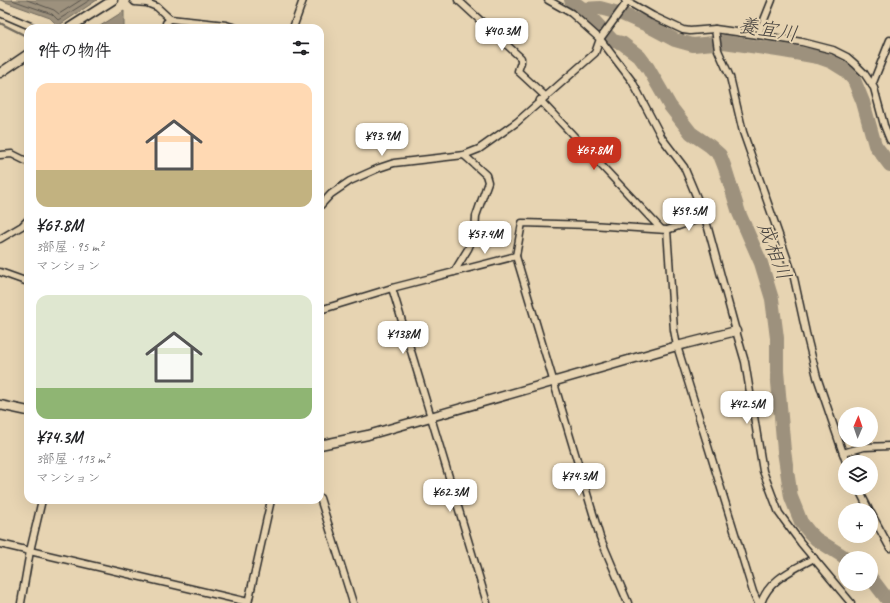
<!DOCTYPE html>
<html lang="ja">
<head>
<meta charset="utf-8">
<style>
  body { margin:0; font-family:Caveat,"Klee One",sans-serif; background:#f2f2f2; color:#202124; height:100vh; display:flex; flex-direction:column; font-size:15px; white-space:nowrap }
  * { box-sizing:border-box; margin:0 }
  p { font-size:13px; color:#757577 }
  .icon { flex:none; width:22px; height:22px; fill:none; stroke:currentColor; stroke-width:2; stroke-linecap:round; stroke-linejoin:round }
  .map { position:relative; flex:1; overflow:hidden }
  .sheet { position:absolute; left:24px; top:24px; width:300px; height:480px; display:flex; flex-direction:column; background:#fff; border-radius:12px; box-shadow:0 4px 16px #0002 }
  .sheet>* { flex:none }
  .needle { width:26px; rotate:2deg }
  .buttons { position:absolute; left:838px; top:407px; display:grid; gap:8px }
  .buttons a { display:grid; place-items:center; width:40px; height:40px; border-radius:50%; background:#fff; box-shadow:0 4px 16px #0002; font-size:20px }
  .price { position:absolute; translate:-50% -34px; padding:0 9px; border-radius:8px; background:#fff; color:#222; font-size:13px; line-height:26px; filter:drop-shadow(0 1px 2px #0008) }
  .price::after { content:''; position:absolute; left:50%; top:24px; width:12px; height:9px; margin-left:-6px; background:inherit; clip-path:polygon(0 0,100% 0,50% 100%) }
  .price.current { background:#c8321e; color:#fff }
  ul { padding:0; list-style:none }
  li { display:grid; align-content:center; gap:8px; height:212px; padding:0 12px }
  li span { display:grid; place-items:center; height:124px; border-radius:12px; color:#555 }
  li>.icon { margin-inline-start:auto }
  span .icon { width:72px; height:72px; fill:#fffc; stroke-width:1 }
  li b { font-size:17px }
  h2 { display:flex; justify-content:space-between; align-items:center; height:48px; padding:0 12px; font-size:17px }
  .map>svg:first-child { display:block }
  .water { fill:#9d917d; stroke:#6f685c }
  .lines { fill:none; stroke-linecap:round; stroke-linejoin:round }
  .shore { stroke:#59544c; stroke-width:1 }
  .stream { stroke:#6f685c; stroke-width:2.5 }
  .river { stroke:#9d917d; stroke-width:14 }
  .minor-casing { stroke:#2b2b2b; stroke-width:9 }
  .tertiary-casing { stroke:#2b2b2b; stroke-width:11 }
  .minor { stroke:#e7d4b2; stroke-width:6 }
  .tertiary { stroke:#e7d4b2; stroke-width:8 }
  .labels { text-anchor:middle; stroke-width:4; stroke-linejoin:round; paint-order:stroke }
  .water-label { font-size:20px; font-style:italic; fill:#484440; stroke:#e7d4b2 }
</style>
</head>
<body>
<div class="map">
<svg width="890" height="603" viewBox="0 0 890 603">
  <rect width="100%" height="100%" fill="#e7d4b2"/>
  <filter id="ink" filterUnits="userSpaceOnUse"><feTurbulence type="fractalNoise" baseFrequency=".025" numOctaves="2"/><feDisplacementMap in="SourceGraphic" scale="8" xChannelSelector="R" yChannelSelector="G"/><feConvolveMatrix kernelMatrix="1 2 1 2 8 2 1 2 1" color-interpolation-filters="sRGB"/></filter>
  <g filter="url(#ink)">
    <g class="water">
      <polygon points="0,0 97,0 58,26 50,18"/>
      <polygon points="124,11 124,28 97,28"/>
    </g>
    <g class="lines">
      <g class="shore">
        <polyline points="12,0 52,14 58,20 90,0"/>
        <polyline points="27,0 54,10 59,14 81,0"/>
      </g>
      <polyline class="stream" points="0,23 28,37"/>
      <g class="river">
        <polyline points="571,0 583,9 613,41 622,43 639,56 648,68 670,106 691,133 710,146 720,155 725,168 739,213 761,263 772,299 777,338 777,371 784,451 791,497 801,522 809,532 816,539 846,558"/>
        <polyline points="583,9 600,8 622,14 645,24 675,40 693,45 724,42 784,51 818,57 832,62 845,70 854,80 863,102 875,145 890,165"/>
        <polyline points="871,578 890,603"/>
      </g>
      <defs>
        <g id="minor">
          <polyline points="133,0 135,2 147,3 157,7 170,19 226,25 236,28"/>
          <polyline points="458,0 521,58 521,62 518,71 545,96"/>
          <polyline points="548,0 571,13 600,39 632,81 662,138 684,167 705,217 736,331 745,362 763,471 779,513 801,543 851,603"/>
          <polyline points="625,0 653,16 683,30 690,31 715,29 758,35 802,42 833,50 847,57 855,64 864,73 874,88 884,125 890,140"/>
          <polyline points="0,13 35,28"/>
          <polyline points="166,28 166,23 170,19"/>
          <polyline points="293,28 303,0"/>
          <polyline points="715,29 718,50 730,77 743,132 794,278 806,333 817,377 846,462"/>
          <polyline points="758,35 772,0"/>
          <polyline points="872,85 890,40"/>
          <polyline points="540,100 661,229"/>
          <polyline points="0,155 12,154 28,162"/>
          <polyline points="320,206 331,194 350,181 379,168 394,163 464,155 479,149 517,122 595,53 600,39 627,2"/>
          <polyline points="667,230 674,330 677,346 753,592 758,603"/>
          <polyline points="0,239 22,226 28,220"/>
          <polyline points="516,256 522,223 591,225 667,230 705,217"/>
          <polyline points="0,272 28,282"/>
          <polyline points="454,272 468,249 475,233 476,216 488,182 486,175 464,155"/>
          <polyline points="392,288 487,603"/>
          <polyline points="320,310 392,288 516,256 600,537 628,603"/>
          <polyline points="843,453 864,447 890,446"/>
          <polyline points="858,488 869,510"/>
          <polyline points="320,498 353,603"/>
          <polyline points="871,513 890,548"/>
          <polyline points="0,544 248,602"/>
          <polyline points="21,603 30,551 42,500"/>
          <polyline points="248,603 271,500"/>
          <path d="M761,603C769,579 793,570 814,558"/>
        </g>
        <g id="tertiary">
          <polyline points="69,28 113,0"/>
          <polyline points="0,73 28,54"/>
          <polyline points="0,405 28,411"/>
          <polyline points="320,445 368,435 677,346 736,331"/>
        </g>
      </defs>
      <use href="#minor" class="minor-casing"/>
      <use href="#tertiary" class="tertiary-casing"/>
      <use href="#minor" class="minor"/>
      <use href="#tertiary" class="tertiary"/>
    </g>
  </g>
  <g class="labels">
    <g class="water-label">
      <text transform="translate(768 29) rotate(9)" y="7">養宜川</text>
      <text transform="translate(775 251) rotate(69)" y="7">成相川</text>
    </g>
  </g>
</svg>
<div class="buttons">
<a><svg class="needle" viewBox="-14 -14 28 28"><path d="M0-13l5 13h-10z" fill="#e53935"/><path d="M0 13l5-13h-10z" fill="#757577"/></svg></a>
<a><svg class="icon" aria-label="layers" viewBox="0 0 24 24"><path d="M12 4l9 5-9 5-9-5zM3 14l9 5 9-5"/></svg></a>
<a>+</a>
<a>−</a>
</div>
<b class="price" style="left:502px;top:52px">¥40.3M</b>
<b class="price" style="left:382px;top:157px">¥93.9M</b>
<b class="price current" style="left:594px;top:171px">¥67.8M</b>
<b class="price" style="left:689px;top:232px">¥59.5M</b>
<b class="price" style="left:485px;top:255px">¥57.4M</b>
<b class="price" style="left:403px;top:355px">¥138M</b>
<b class="price" style="left:747px;top:425px">¥42.5M</b>
<b class="price" style="left:579px;top:497px">¥74.3M</b>
<b class="price" style="left:450px;top:513px">¥62.3M</b>
<section class="sheet">
<h2>9件の物件<svg class="icon" aria-label="filters" viewBox="0 0 24 24"><path d="M4 7h16M4 17h16"/><circle cx="9" cy="7" r="2"/><circle cx="15" cy="17" r="2"/></svg></h2>
<ul>
<li><span style="background:linear-gradient(#ffd9b3 70%,#c2b280 0)"><svg class="icon" aria-label="home" viewBox="0 0 24 24"><path d="M3 11l9-7 9 7M6 9v11h12V9"/></svg></span><div><b>¥67.8M</b><p>3部屋 · 95 m²</p><p>マンション</p></div></li>
<li><span style="background:linear-gradient(#dfe7d0 75%,#8fb573 0)"><svg class="icon" aria-label="home" viewBox="0 0 24 24"><path d="M3 11l9-7 9 7M6 9v11h12V9"/></svg></span><div><b>¥74.3M</b><p>3部屋 · 113 m²</p><p>マンション</p></div></li>
</ul>
</section>
</div>
</body>
</html>
